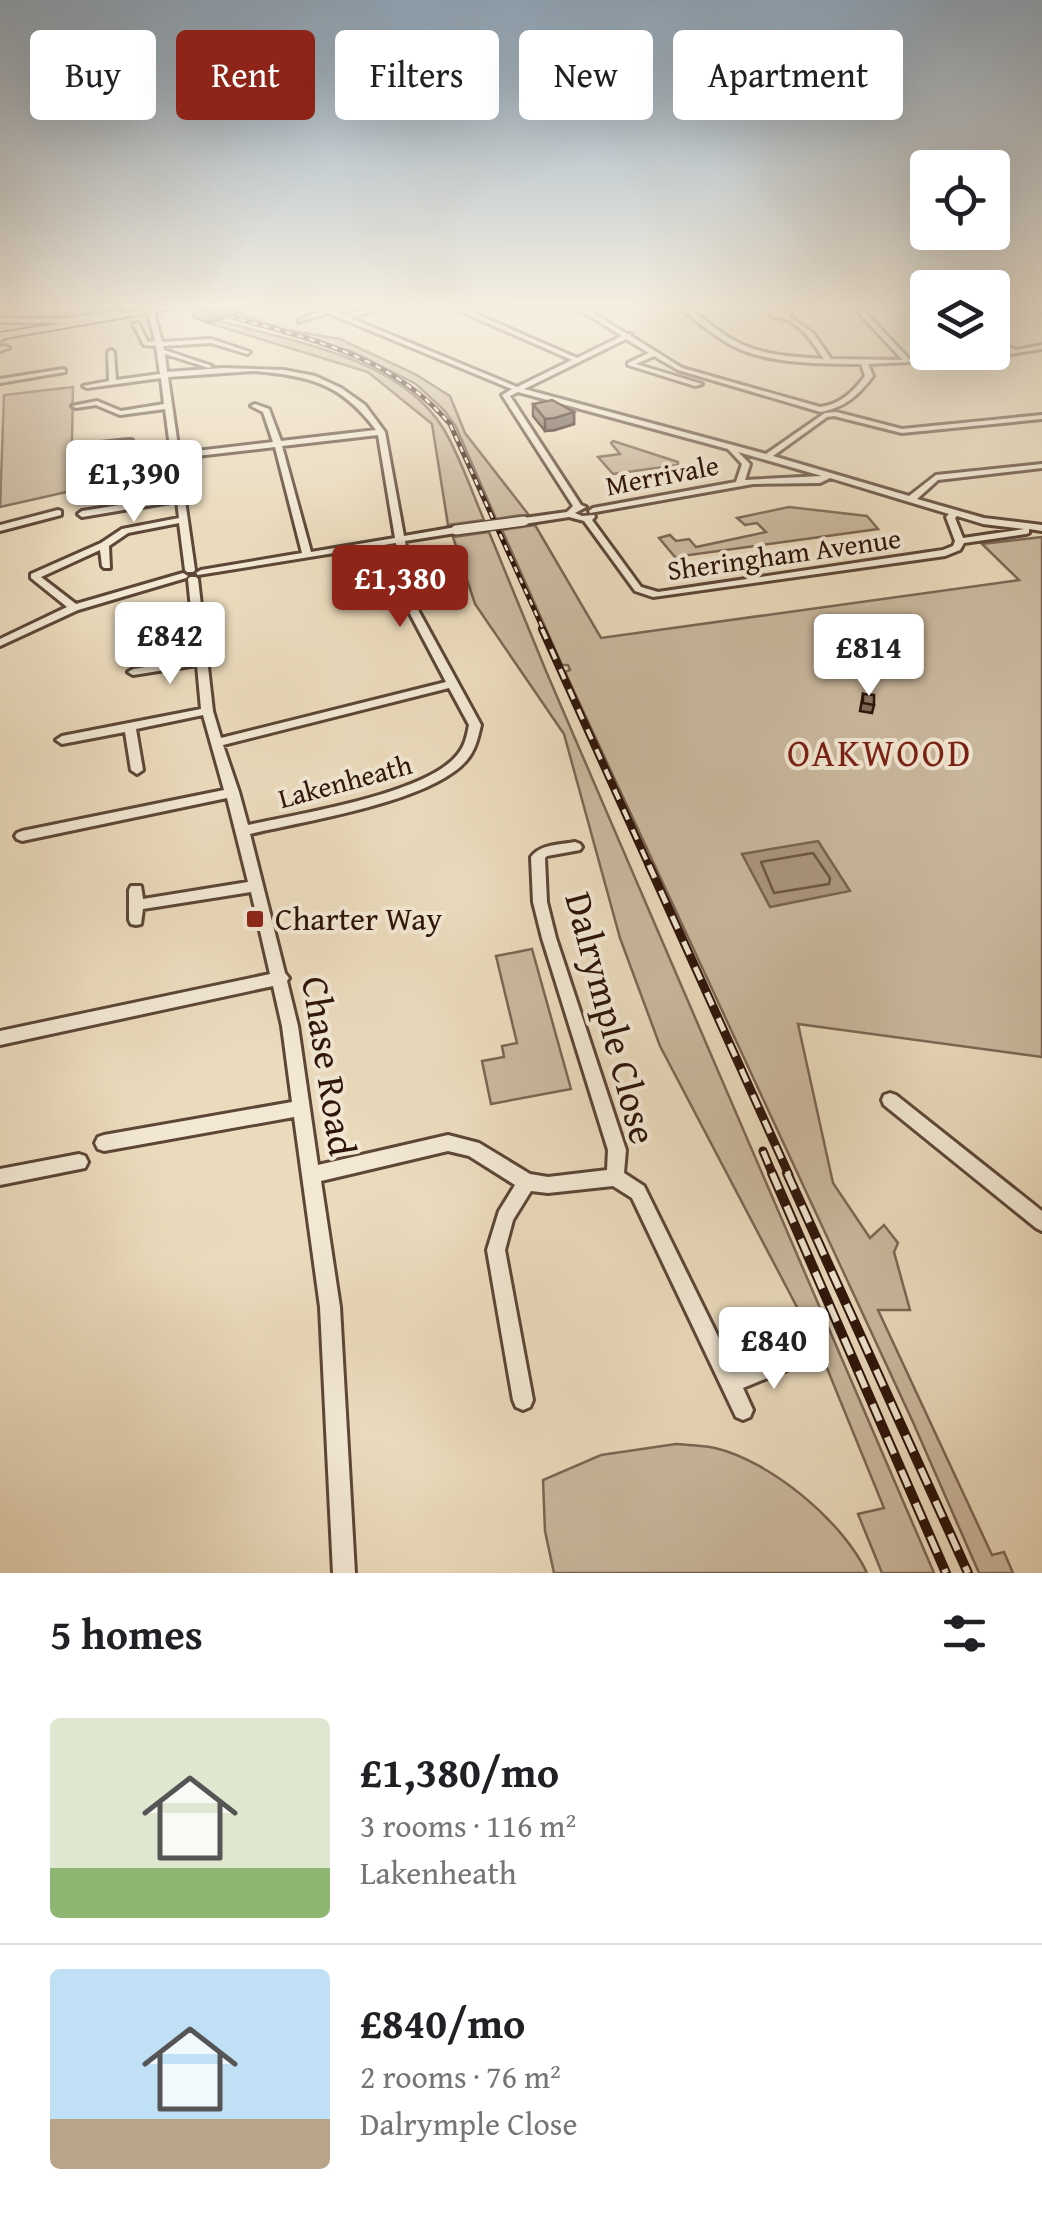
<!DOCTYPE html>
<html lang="en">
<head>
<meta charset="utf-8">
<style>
  body { margin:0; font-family:"Gentium Book Plus",serif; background:#f2f2f2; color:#202124; height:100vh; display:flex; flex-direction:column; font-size:38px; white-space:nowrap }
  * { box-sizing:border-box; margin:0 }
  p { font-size:32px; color:#757577 }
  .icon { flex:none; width:55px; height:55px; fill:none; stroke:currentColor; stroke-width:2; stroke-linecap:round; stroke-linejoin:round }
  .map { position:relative; height:1573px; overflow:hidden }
  .details { display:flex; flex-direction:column; background:#fff; flex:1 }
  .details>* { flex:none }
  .guide { position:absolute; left:30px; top:30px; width:982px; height:90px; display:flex; gap:20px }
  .tools { position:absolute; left:910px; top:150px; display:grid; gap:20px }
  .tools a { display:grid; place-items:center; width:100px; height:100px; border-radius:10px; background:#fff; box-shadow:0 10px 40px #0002; font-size:50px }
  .price { position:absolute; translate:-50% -85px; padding:0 22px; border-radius:10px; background:#fff; color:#222; font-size:32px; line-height:65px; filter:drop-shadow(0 2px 5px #0008) }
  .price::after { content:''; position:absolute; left:50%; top:60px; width:30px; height:22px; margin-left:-15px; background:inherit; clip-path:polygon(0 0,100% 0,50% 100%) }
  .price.selected { background:#8f2418; color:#fff }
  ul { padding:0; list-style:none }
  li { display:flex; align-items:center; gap:30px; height:250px; padding:0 50px }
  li+li { border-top:2px solid #e0e0e0 }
  li span { display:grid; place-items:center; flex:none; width:280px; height:200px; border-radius:10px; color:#555 }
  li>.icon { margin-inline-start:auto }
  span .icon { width:120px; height:120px; fill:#fffc; stroke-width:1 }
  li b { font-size:42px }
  h2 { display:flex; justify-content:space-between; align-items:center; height:120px; padding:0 50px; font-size:42px }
  .pill { padding:0 35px; border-radius:10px; background:#fff; box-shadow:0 10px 40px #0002; font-size:35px; line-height:90px }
  .pill.selected { background:#8f2418; color:#fff }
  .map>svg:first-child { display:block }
  .green { fill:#cbb99f; stroke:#7c6654; stroke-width:2.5 }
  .water { fill:#ab9780; stroke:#796351; stroke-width:2.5 }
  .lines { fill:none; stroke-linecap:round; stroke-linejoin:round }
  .shore { stroke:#6c5645; stroke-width:2.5 }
  .minor-casing { stroke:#5d4637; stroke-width:6 }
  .major-casing { stroke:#2e140a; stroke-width:4 }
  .minor { fill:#f2e8d4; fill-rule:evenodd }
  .major { fill:#ebdbbd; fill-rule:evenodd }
  .rail-far3-casing { stroke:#2e140a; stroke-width:5 }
  .rail-far2-casing { stroke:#2e140a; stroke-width:8 }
  .rail-far1-casing { stroke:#2e140a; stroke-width:9 }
  .rail-casing { stroke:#2e140a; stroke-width:10 }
  .rail-far3 { stroke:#f2e8d4; stroke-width:2.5; stroke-dasharray:6; stroke-linecap:butt }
  .rail-far2 { stroke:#f2e8d4; stroke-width:4; stroke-dasharray:11; stroke-linecap:butt }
  .rail-far1 { stroke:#f2e8d4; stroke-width:5; stroke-dasharray:14; stroke-linecap:butt }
  .rail { stroke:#f2e8d4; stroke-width:6; stroke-dasharray:18; stroke-linecap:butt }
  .minor-bridge-casing { stroke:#5d4637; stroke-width:12; stroke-linecap:butt }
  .minor-bridge { stroke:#f2e8d4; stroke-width:9 }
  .wall { fill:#7c6a59; stroke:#2e140a; stroke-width:2.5 }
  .shaded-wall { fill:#655648; stroke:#2e140a; stroke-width:2.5 }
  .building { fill:#907b67; stroke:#2e140a; stroke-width:2.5 }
  .poi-dot { fill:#8f2418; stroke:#f2e8d4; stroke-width:4 }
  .labels { text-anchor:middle; stroke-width:8; stroke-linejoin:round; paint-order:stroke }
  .far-street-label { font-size:28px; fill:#2e140a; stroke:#f2e8d4 }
  .poi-label { font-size:32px; fill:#2e140a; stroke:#f2e8d4; text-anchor:start }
  .quarter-label { font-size:38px; letter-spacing:2.5px; fill:#7a1f14; stroke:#f2e8d4 }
  .near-street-label { font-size:38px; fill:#2e140a; stroke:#f2e8d4 }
</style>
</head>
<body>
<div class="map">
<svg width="1042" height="1573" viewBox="0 0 1042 1573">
  <rect width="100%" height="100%" fill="#ebdbbd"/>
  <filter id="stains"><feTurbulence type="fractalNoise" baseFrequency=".002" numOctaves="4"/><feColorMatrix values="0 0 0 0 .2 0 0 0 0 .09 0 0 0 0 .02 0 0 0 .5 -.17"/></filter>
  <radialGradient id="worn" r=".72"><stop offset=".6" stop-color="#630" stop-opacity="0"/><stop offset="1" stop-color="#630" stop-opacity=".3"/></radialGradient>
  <g class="green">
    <polygon points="238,313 286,330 340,339 415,374 450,396 465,433 528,514 496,519 456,427 445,411 416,384 353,352 232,315"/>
    <path d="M217,320C291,342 398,356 443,428C460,456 471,490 484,520L448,525L432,424L368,372L208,323Z"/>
    <polygon points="73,387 71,491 0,507 4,395"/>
    <polygon points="613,441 678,462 678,465 613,474 598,457 620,454 611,443"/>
    <polygon points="789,507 867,516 878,529 675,557 659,538 670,535 676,541 689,539 696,547 766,532 757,523 745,525 737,518"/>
    <polygon points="535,525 601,638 1019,580 982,544 1042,537 1042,1057 798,1024 833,1183 870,1238 884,1225 898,1243 894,1252 910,1310 878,1310 992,1555 1004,1552 1013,1573 979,1573 912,1420 565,672 570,670 568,665 562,665 502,530"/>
    <polygon points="489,532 546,671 934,1573 882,1573 858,1514 884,1508 820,1351 660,1046 620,938 564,734 475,604 453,537"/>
    <polygon points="532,949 571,1089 491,1104 482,1061 504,1057 502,1046 517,1043 496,956"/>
    <path d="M676,1444C689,1445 703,1445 715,1448C770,1461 843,1521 867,1573H554L545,1531L543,1480L601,1455Z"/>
  </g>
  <polygon class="water" points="818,841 850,891 770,907 742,854"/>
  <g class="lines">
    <polygon class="shore" points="813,853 830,878 829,884 774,893 761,862"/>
    <defs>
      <g id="minor">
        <path d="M317,308L331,310L345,316L369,308H379L350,318L517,387L572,360L453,308H462L577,358L622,336L577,308H585L627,334H631V336L682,368L820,407C841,404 853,392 865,376L861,364C822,364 768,364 733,346C714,336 697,321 680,308H688C706,320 723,337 743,345C768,356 797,357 824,359C812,341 796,316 773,317L768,309L791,313V315L788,316L813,333L831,359L903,360L854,308H861L910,360L1008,351L992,345V340L1016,350L1042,345V349L977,359L868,364L873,376C858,396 845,407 821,412L678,370L654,356L636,364L702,384L695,386L628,365V363L649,353L626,339L524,389L766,454L825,413L836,412L902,429L1042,415V419L902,433L834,416L827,417L773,456L909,496L936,475L1042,464V468L938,480L917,499L984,518L1042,525V531L1029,529V533L1026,534L964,543L960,550L945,556L653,597L635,591L584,521L569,517L524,524L520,521L524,518L567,512L573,506L502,395L512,389L328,313L299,322V320L322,311ZM518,392L728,449L742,464L736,482L593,508L589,511L590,513L753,484L820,483L830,478L949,514L946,517L955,541L953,546L943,550L658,592L641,587L592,520L595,517L594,515L582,516L575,513L586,507L581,505L510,396ZM738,452L822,476L745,480L750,464ZM957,516L983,524L1024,529L963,538L955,518Z"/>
        <polygon points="1033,308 1042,308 1042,312 1034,309"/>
        <path d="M151,310L154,312L162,342L211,339L250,352L247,354L211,343L163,346L164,350L212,366L209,368L165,354L167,372L223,368L284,370L315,376L341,388L365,405L385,432L404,536L456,527L461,530L456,533L405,541L417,608L481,725C478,738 475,751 466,761C430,802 305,821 250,834L285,973L289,978L287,981L298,1026L318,1165L448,1135L479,1143L530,1174L548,1177L607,1170L608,1150L542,938L533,902L531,857C541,844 559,845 575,842L580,844L582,847L580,850L547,856L545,858L547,902L556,938L626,1150L624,1173L644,1186L735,1371L799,1345L806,1348L809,1355L806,1362L743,1388L753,1410L750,1417L743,1420L736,1417L632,1198L613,1186L548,1193L531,1191L513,1220L505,1250L533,1400L530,1407L523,1410L516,1407L513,1400L487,1250L499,1211L515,1185L469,1156L448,1151L321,1181L340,1307L355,1573H333L320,1307L294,1117L104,1151L98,1149L95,1143L98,1137L104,1135L292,1102L282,1026L273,986L0,1045V1031L270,974L251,892L143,909L141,924L136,925L131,924L129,920V890L131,886H141L143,899L248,882L227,798L22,841L17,839L15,836L17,833L22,831L224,790L203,715L136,729L143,770L137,774L131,770L125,732L62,744L56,740L62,736L201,709L197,665L133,675L128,672L133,669L196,659L188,579L190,577H196L198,579L213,711L221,738L446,682L407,608L396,543L198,575L196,573L201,570L302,553L275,447L179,458L195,570L193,572H187L185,570L179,523L128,533L109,546L110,568H104L102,566L100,550L41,577L76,604L183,573L188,576L186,578L78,610L0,646V639L67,607L31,578V574L101,543L122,529L179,518L177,501L82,517L78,514L82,511L176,496L170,452L112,459L101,469L94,467L107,455L130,452L126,445L103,447H100V443L129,440H132L138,451L170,447L165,409L120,415L96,405L76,408L72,406L97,401L121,411L164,404L161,378L87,388L83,386L109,381L108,352L111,350L114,352L116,380L160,374L156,346L144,345L133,324L138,323L148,342L155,341L148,312ZM253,371C310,376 341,383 376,430L281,441L269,409L255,404L251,406L263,412L273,442L179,453L168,377ZM378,435L395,538L311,552L282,446ZM449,688L469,725C467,735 465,746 458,754C428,794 297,814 248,825L239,792L223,745Z"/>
        <polygon points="118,311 130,315 61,323 0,322 0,318 61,319"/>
        <polygon points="6,333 11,334 0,341 0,336"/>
        <polygon points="0,347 6,346 9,348 0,351"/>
        <polygon points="63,369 65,370 65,372 0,383 0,379"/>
        <polygon points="58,510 61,511 61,515 0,531 0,525"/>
        <polygon points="890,1093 896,1095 1042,1211 1042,1231 1036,1228 884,1105 882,1100 884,1095"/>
        <polygon points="79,1154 85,1156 88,1162 85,1168 0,1185 0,1169"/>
      </g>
      <polygon id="major" points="155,308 177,308 0,339 0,333"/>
    </defs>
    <use href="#minor" class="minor-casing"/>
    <use href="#major" class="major-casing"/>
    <use href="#minor" class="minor"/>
    <use href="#major" class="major"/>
    <defs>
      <path id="rail-far3" d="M228,316C311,339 392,356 450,424L544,631"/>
      <polyline id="rail-far2" points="542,629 650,868"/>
      <g id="rail-far1">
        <polyline points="649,865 789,1175"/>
        <polyline points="763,1151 773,1175"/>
      </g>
      <g id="rail">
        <polyline points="772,1173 946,1573"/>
        <polyline points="787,1173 968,1573"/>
      </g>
    </defs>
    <use href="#rail-far3" class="rail-far3-casing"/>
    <use href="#rail-far2" class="rail-far2-casing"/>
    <use href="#rail-far1" class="rail-far1-casing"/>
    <use href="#rail" class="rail-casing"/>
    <use href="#rail-far3" class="rail-far3"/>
    <use href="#rail-far2" class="rail-far2"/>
    <use href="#rail-far1" class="rail-far1"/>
    <use href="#rail" class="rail"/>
    <defs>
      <polyline id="minor-bridge" points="456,530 524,521"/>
    </defs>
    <use href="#minor-bridge" class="minor-bridge-casing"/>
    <use href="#minor-bridge" class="minor-bridge"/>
  </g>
  <g class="wall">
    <polygon points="192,308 239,308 240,312 210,323 194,318"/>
    <polygon points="533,404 574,412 574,424 555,430 545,431 533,416"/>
    <polygon points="863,694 874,705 872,713 860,711"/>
  </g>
  <g class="shaded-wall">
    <polygon points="215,308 239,308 240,312 210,323 207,311"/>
    <polygon points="574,412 574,424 555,430 545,431 545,419"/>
  </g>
  <g class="building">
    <polygon points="552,400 574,412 555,418 545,419 533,404"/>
    <polygon points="863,694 874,695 874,705 863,703"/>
  </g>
  <linearGradient id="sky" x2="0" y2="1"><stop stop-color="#8fa8be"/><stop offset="0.58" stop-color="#f6efe1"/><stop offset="1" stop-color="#f6efe1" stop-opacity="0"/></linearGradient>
  <rect width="1042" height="529" fill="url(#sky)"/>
  <rect class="poi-dot" x="245" y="909" width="20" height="20" rx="5"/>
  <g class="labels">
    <g class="far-street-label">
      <text transform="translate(662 475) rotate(-11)" y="10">Merrivale</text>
      <text transform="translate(784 554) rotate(-8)" y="10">Sheringham Avenue</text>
      <text transform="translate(345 781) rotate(-15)" y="10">Lakenheath</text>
    </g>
    <g class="poi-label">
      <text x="275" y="930">Charter Way</text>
    </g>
    <g class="quarter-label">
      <text x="880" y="766">OAKWOOD</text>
    </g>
    <g class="near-street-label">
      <text transform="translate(611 1018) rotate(75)" y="13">Dalrymple Close</text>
      <text transform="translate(329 1066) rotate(81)" y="13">Chase Road</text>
    </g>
  </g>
  <rect width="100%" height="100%" filter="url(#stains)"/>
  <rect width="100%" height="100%" fill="url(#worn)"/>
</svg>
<div class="tools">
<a><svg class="icon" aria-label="locate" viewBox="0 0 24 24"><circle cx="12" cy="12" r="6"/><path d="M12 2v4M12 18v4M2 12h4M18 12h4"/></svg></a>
<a><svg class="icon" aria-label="layers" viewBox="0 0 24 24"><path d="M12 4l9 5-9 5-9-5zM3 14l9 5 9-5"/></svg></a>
</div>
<b class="price" style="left:134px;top:525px">£1,390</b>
<b class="price selected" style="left:400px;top:630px">£1,380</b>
<b class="price" style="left:170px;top:687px">£842</b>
<b class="price" style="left:869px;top:699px">£814</b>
<b class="price" style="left:774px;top:1392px">£840</b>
<div class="guide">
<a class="pill">Buy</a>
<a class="pill selected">Rent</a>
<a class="pill">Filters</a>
<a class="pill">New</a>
<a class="pill">Apartment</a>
</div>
</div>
<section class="details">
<h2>5 homes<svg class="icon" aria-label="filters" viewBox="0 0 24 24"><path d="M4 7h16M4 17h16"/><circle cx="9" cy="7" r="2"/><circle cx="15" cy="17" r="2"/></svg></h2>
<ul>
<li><span style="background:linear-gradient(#dfe7d0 75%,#8fb573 0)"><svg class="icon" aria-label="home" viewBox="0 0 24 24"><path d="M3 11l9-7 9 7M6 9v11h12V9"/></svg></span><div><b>£1,380/mo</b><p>3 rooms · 116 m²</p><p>Lakenheath</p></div></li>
<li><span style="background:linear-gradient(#bfe0f5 75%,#b9a48a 0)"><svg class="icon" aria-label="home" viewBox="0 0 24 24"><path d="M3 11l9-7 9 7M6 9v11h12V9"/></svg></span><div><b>£840/mo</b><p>2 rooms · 76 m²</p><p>Dalrymple Close</p></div></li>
</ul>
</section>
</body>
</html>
